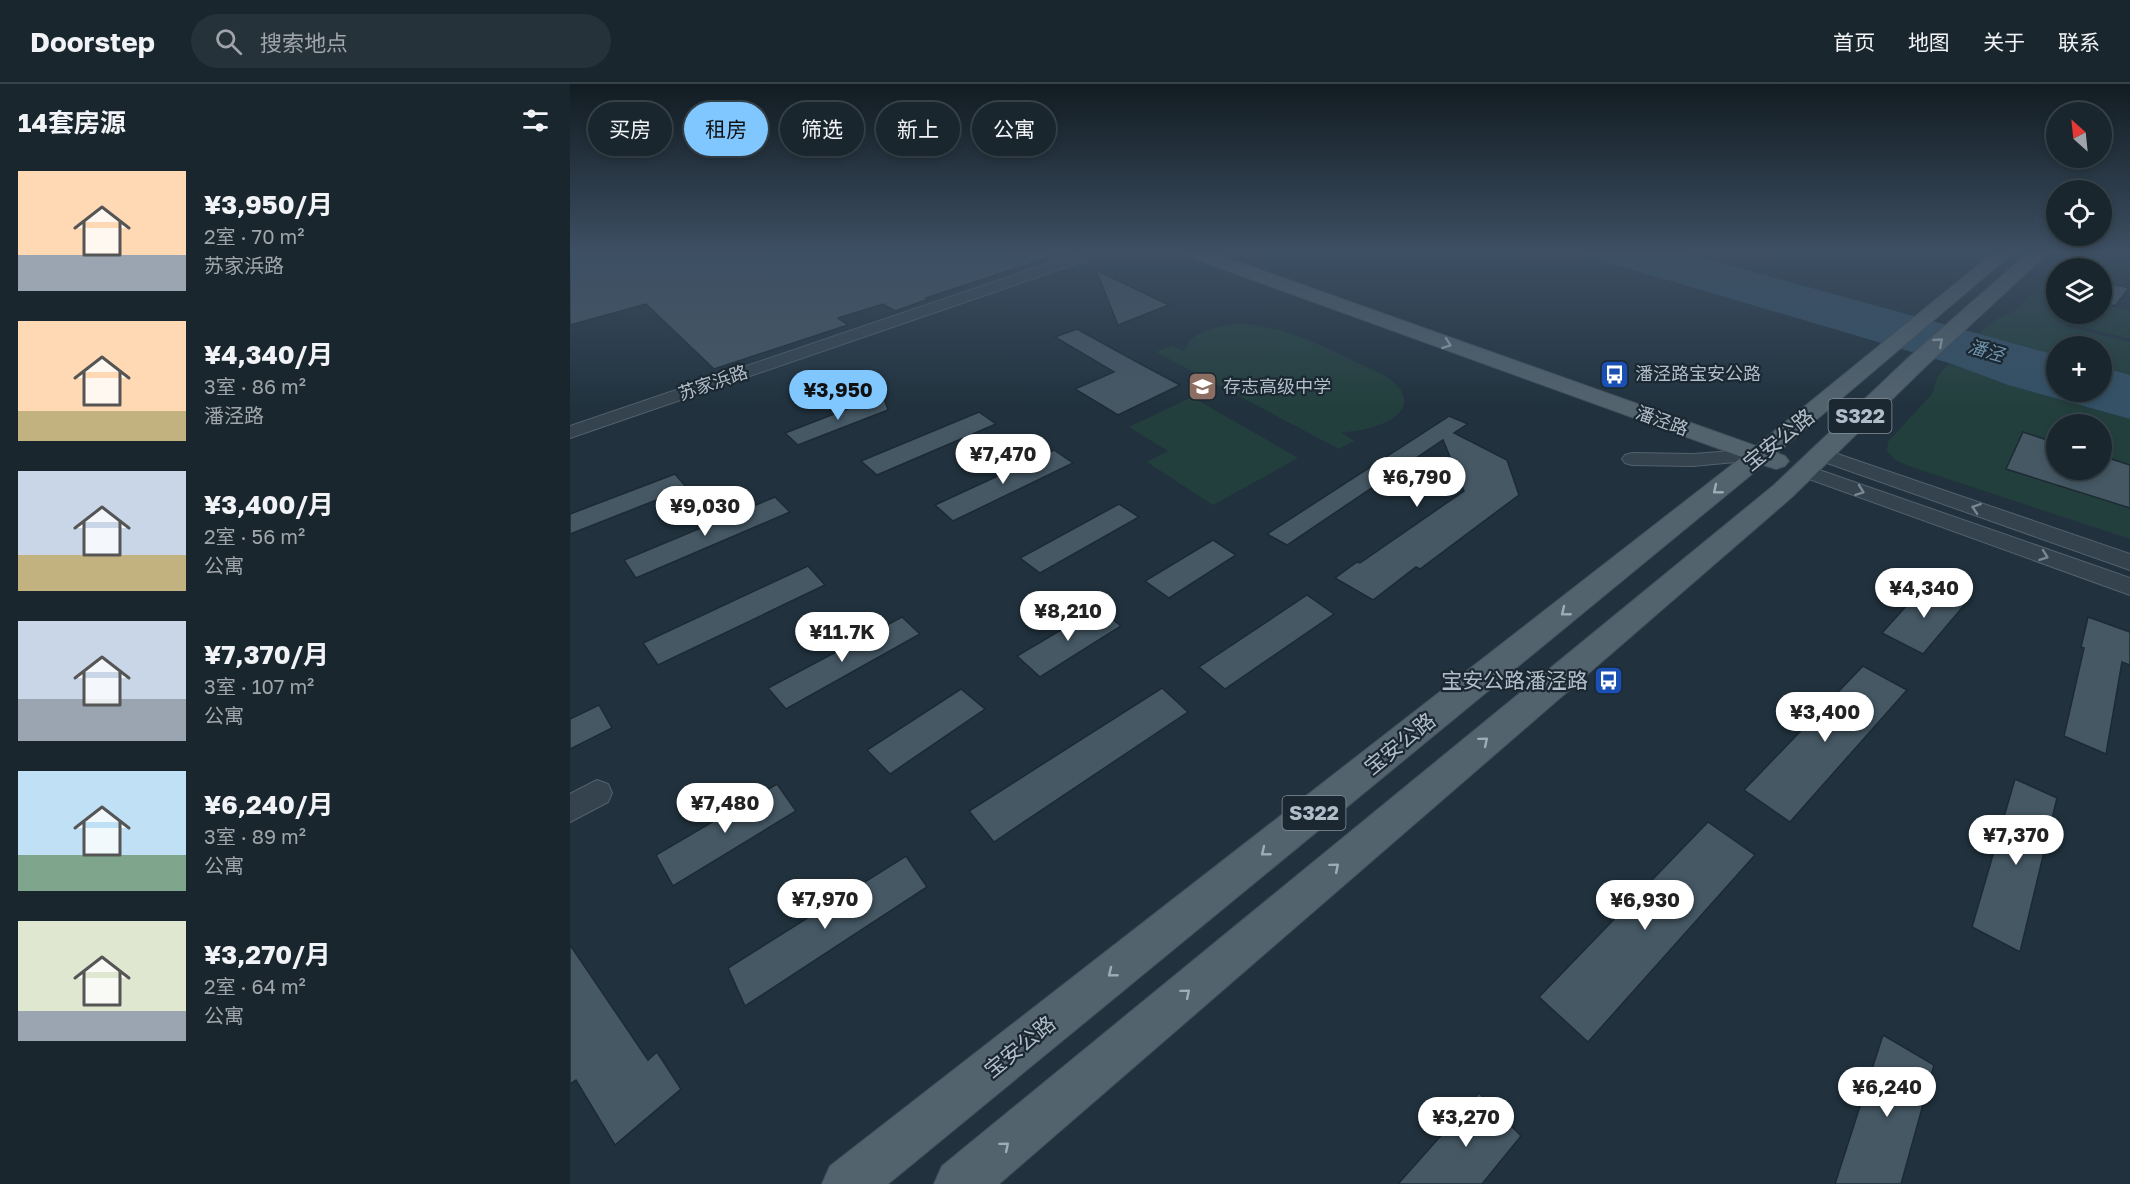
<!DOCTYPE html>
<html lang="zh">
<head>
<meta charset="utf-8">
<style>
  body { margin:0; font-family:"Golos Text","Noto Sans SC",sans-serif; background:#26323a; color:#f1f3f6; height:100vh; display:flex; flex-direction:column; font-size:22px; white-space:nowrap }
  * { box-sizing:border-box; margin:0 }
  p { font-size:20px; color:#9fa5aa }
  .icon { flex:none; width:33px; height:33px; fill:none; stroke:currentColor; stroke-width:2; stroke-linecap:round; stroke-linejoin:round }
  .map { position:relative; flex:1; overflow:hidden }
  .side { display:flex; flex-direction:column; background:#19262e; width:570px }
  .side>* { flex:none }
  .banner { position:absolute; left:18px; top:18px; width:570px; height:54px; display:flex; gap:12px }
  .needle { width:39px; rotate:333deg }
  .buttons { position:absolute; left:1476px; top:18px; display:grid; gap:12px }
  .buttons a { display:grid; place-items:center; width:66px; height:66px; border-radius:50%; background:#19262e; box-shadow:0 3px 9px #0003,0 0 0 2px #37434a; font-size:30px }
  .price { position:absolute; translate:-50% -51px; padding:0 14px; border-radius:21px; background:#fff; color:#222; font-size:20px; line-height:39px; filter:drop-shadow(0 2px 3px #0008) }
  .price::after { content:''; position:absolute; left:50%; top:36px; width:18px; height:14px; margin-left:-9px; background:inherit; clip-path:polygon(0 0,100% 0,50% 100%) }
  .price.on { background:#80c6ff; color:#111 }
  ul { padding:0; list-style:none }
  li { display:flex; align-items:center; gap:18px; height:150px; padding:0 18px }
  li span { display:grid; place-items:center; flex:none; width:168px; height:120px; border-radius:0px; color:#555 }
  li>.icon { margin-inline-start:auto }
  span .icon { width:72px; height:72px; fill:#fffc; stroke-width:1 }
  li b { font-size:26px }
  h2 { display:flex; justify-content:space-between; align-items:center; height:72px; padding:0 18px; font-size:26px }
  .pill { padding:0 21px; border-radius:27px; background:#19262e; box-shadow:0 3px 9px #0003,0 0 0 2px #37434a; font-size:21px; line-height:54px }
  .pill.on { background:#80c6ff; color:#111 }
  header { display:flex; align-items:center; gap:36px; box-sizing:border-box; height:84px; padding:0 30px; background:#19262e; border-bottom:2px solid #37434a }
  header strong { font-size:28px }
  nav { display:flex; gap:33px; margin-inline-start:auto; font-size:21px }
  .search { width:420px; height:54px; background:#26323a; display:flex; align-items:center; gap:15px; box-sizing:border-box; padding:0 21px; border-radius:33px; color:#9fa5aa; font-size:22px }
  main { display:flex; flex:1; min-height:0 }
  .map>svg:first-child { display:block }
  .green { fill:#233f3d; fill-rule:evenodd }
  .water { fill:#345166 }
  .building { fill:#455864; stroke:#1d2a34; stroke-width:1.5 }
  .lines { fill:none; stroke-linecap:round; stroke-linejoin:round }
  .minor-casing { stroke:#54616b; stroke-width:2 }
  .major-casing { stroke:#424f59; stroke-width:2 }
  .minor { fill:#35434e; fill-rule:evenodd }
  .major { fill:#53636e; fill-rule:evenodd }
  .oneway { stroke:#9eacb7 }
  .oneway2 { stroke:#798792 }
  .labels { text-anchor:middle; stroke-width:4.5; stroke-linejoin:round; paint-order:stroke }
  .far-water-label { font-size:18px; font-style:italic; fill:#7095ae; stroke:#1b2832 }
  .far-poi-label { font-size:18px; fill:#b1bec9; stroke:#1b2832; text-anchor:start }
  .far-street-label { font-size:18px; fill:#b1bec9; stroke:#1b2832 }
  .shield { fill:#1b2832; stroke:#84919c; stroke-width:1.5 }
  .shield-label { font-size:20px; font-weight:bold; fill:#b1bec9 }
  .street-label { font-size:21px; fill:#b1bec9; stroke:#1b2832 }
  .poi-label { font-size:21px; fill:#b1bec9; stroke:#1b2832; text-anchor:end }
</style>
</head>
<body>
<header>
<strong>Doorstep</strong>
<div class="search"><svg class="icon" aria-label="search" viewBox="0 0 24 24"><circle cx="10" cy="10" r="6"/><path d="M15 15l6 6"/></svg>搜索地点</div>
<nav><a>首页</a><a>地图</a><a>关于</a><a>联系</a></nav>
</header>
<main>
<section class="side">
<h2>14套房源<svg class="icon" aria-label="filters" viewBox="0 0 24 24"><path d="M4 7h16M4 17h16"/><circle cx="9" cy="7" r="2"/><circle cx="15" cy="17" r="2"/></svg></h2>
<ul>
<li><span style="background:linear-gradient(#ffd9b3 70%,#9aa5b1 0)"><svg class="icon" aria-label="home" viewBox="0 0 24 24"><path d="M3 11l9-7 9 7M6 9v11h12V9"/></svg></span><div><b>¥3,950/月</b><p>2室 · 70 m²</p><p>苏家浜路</p></div></li>
<li><span style="background:linear-gradient(#ffd9b3 75%,#c2b280 0)"><svg class="icon" aria-label="home" viewBox="0 0 24 24"><path d="M3 11l9-7 9 7M6 9v11h12V9"/></svg></span><div><b>¥4,340/月</b><p>3室 · 86 m²</p><p>潘泾路</p></div></li>
<li><span style="background:linear-gradient(#c9d6e8 70%,#c2b280 0)"><svg class="icon" aria-label="home" viewBox="0 0 24 24"><path d="M3 11l9-7 9 7M6 9v11h12V9"/></svg></span><div><b>¥3,400/月</b><p>2室 · 56 m²</p><p>公寓</p></div></li>
<li><span style="background:linear-gradient(#c9d6e8 65%,#9aa5b1 0)"><svg class="icon" aria-label="home" viewBox="0 0 24 24"><path d="M3 11l9-7 9 7M6 9v11h12V9"/></svg></span><div><b>¥7,370/月</b><p>3室 · 107 m²</p><p>公寓</p></div></li>
<li><span style="background:linear-gradient(#bfe0f5 70%,#7fa58c 0)"><svg class="icon" aria-label="home" viewBox="0 0 24 24"><path d="M3 11l9-7 9 7M6 9v11h12V9"/></svg></span><div><b>¥6,240/月</b><p>3室 · 89 m²</p><p>公寓</p></div></li>
<li><span style="background:linear-gradient(#dfe7d0 75%,#9aa5b1 0)"><svg class="icon" aria-label="home" viewBox="0 0 24 24"><path d="M3 11l9-7 9 7M6 9v11h12V9"/></svg></span><div><b>¥3,270/月</b><p>2室 · 64 m²</p><p>公寓</p></div></li>
</ul>
</section>
<div class="map">
<svg width="1560" height="1100" viewBox="0 0 1560 1100">
  <rect width="100%" height="100%" fill="#21323e"/>
  <g class="green">
    <polygon points="1506,169 1560,169 1560,171 1532,201 1532,184 1490,184"/>
    <path d="M1486,188V230H1505L1495,242L1560,258V291L1532,283V262H1486V271L1409,250C1417,241 1430,231 1443,228Z"/>
    <polygon points="1532,220 1560,227 1560,255 1505,241 1512,230 1532,230"/>
    <path d="M669,240C718,240 771,272 816,292C865,327 804,348 771,348L784,357L769,365L586,268L602,262L614,267C621,246 649,242 669,240Z"/>
    <path d="M1379,279L1438,301L1560,335V455L1339,382L1325,376L1317,367L1318,358L1362,310L1368,292ZM1486,340H1532V386H1486Z"/>
    <polygon points="622,313 728,374 643,421 577,378 598,367 559,343"/>
  </g>
  <polygon class="water" points="1006,169 1114,169 1486,271 1486,308 1532,308 1532,283 1560,291 1560,335 1438,301 1379,279"/>
  <g class="building">
    <polygon points="0,169 480,169 480,173 356,214 359,215 325,227 313,220 268,234 278,241 144,285 76,220 0,241"/>
    <polygon points="526,186 599,221 548,241"/>
    <polygon points="1542,200 1559,204 1545,222 1532,219 1532,212"/>
    <polygon points="507,245 567,278 610,301 548,331 505,305 544,288 485,253"/>
    <polygon points="313,311 318,326 228,361 215,349"/>
    <polygon points="409,328 426,340 307,391 291,377"/>
    <polygon points="879,332 898,340 884,349 937,376 949,411 850,485 846,483 803,516 765,494 787,478 790,479 894,407 873,356 717,461 697,450"/>
    <polygon points="1453,348 1486,359 1486,386 1532,386 1532,372 1560,381 1560,424 1436,385"/>
    <polygon points="484,366 503,379 383,437 365,421"/>
    <polygon points="105,390 117,404 0,450 0,430"/>
    <polygon points="205,413 220,428 66,494 54,476"/>
    <polygon points="549,420 569,433 470,489 450,474"/>
    <polygon points="643,456 666,471 599,514 575,497"/>
    <polygon points="238,482 255,501 88,581 73,559"/>
    <polygon points="1356,500 1396,519 1353,570 1312,549"/>
    <polygon points="737,511 764,530 655,605 629,583"/>
    <polygon points="528,524 551,542 470,593 447,572"/>
    <polygon points="332,533 350,550 216,625 198,604"/>
    <polygon points="1518,533 1560,548 1560,581 1552,578 1536,670 1494,652 1514,564 1511,563"/>
    <polygon points="1293,582 1337,606 1220,738 1174,706"/>
    <polygon points="592,604 618,628 424,758 399,727"/>
    <polygon points="391,605 415,625 320,690 297,666"/>
    <polygon points="29,621 42,644 0,665 0,635"/>
    <polygon points="1445,695 1487,714 1450,868 1402,843"/>
    <polygon points="207,700 226,727 103,802 86,771"/>
    <polygon points="1138,738 1185,771 1018,958 969,913"/>
    <polygon points="336,772 357,803 175,922 158,884"/>
    <polygon points="0,861 78,976 87,968 111,1005 45,1061 6,996 0,1000"/>
    <polygon points="1313,951 1364,981 1331,1100 1265,1100"/>
    <polygon points="909,1009 951,1052 912,1100 828,1100"/>
  </g>
  <g class="lines">
    <defs>
      <g id="minor">
        <polygon points="509,169 531,169 529,172 0,354 0,342"/>
        <polygon points="1250,364 1560,470 1560,486 1243,374 1240,370 1243,366"/>
        <polygon points="1190,365 1197,367 1200,371 1197,375 1123,382 1062,381 1055,379 1052,375 1055,371 1062,369 1123,370"/>
        <polygon points="1235,381 1560,494 1560,511 1228,391 1225,387 1228,383"/>
        <polygon points="27,696 38,700 42,709 38,718 0,738 0,710"/>
      </g>
      <g id="major">
        <polygon points="616,169 643,169 1186,362 1423,169 1443,169 1207,369 1215,372 1219,377 1215,382 1206,385 1193,381 318,1100 252,1100 260,1082 1172,373 619,173"/>
        <polygon points="1458,169 1478,169 1354,284 1222,413 429,1100 364,1100 372,1082 1204,401 1338,274"/>
      </g>
    </defs>
    <use href="#minor" class="minor-casing"/>
    <use href="#major" class="major-casing"/>
    <use href="#minor" class="minor"/>
    <use href="#major" class="major"/>
  </g>
  <defs><path id="oneway-chevron" d="M-2-3.5L2.5 0L-2 3.5" fill="none" stroke-width="1.6" stroke-linecap="round" stroke-linejoin="round" transform="scale(1.5)"/></defs>
  <g class="oneway">
    <use href="#oneway-chevron" transform="translate(1369 258) rotate(-41)"/>
    <use href="#oneway-chevron" transform="translate(877 260) rotate(20)"/>
    <use href="#oneway-chevron" transform="translate(1147 406) rotate(141)"/>
    <use href="#oneway-chevron" transform="translate(995 528) rotate(141)"/>
    <use href="#oneway-chevron" transform="translate(914 657) rotate(-40)"/>
    <use href="#oneway-chevron" transform="translate(695 768) rotate(141)"/>
    <use href="#oneway-chevron" transform="translate(765 783) rotate(-40)"/>
    <use href="#oneway-chevron" transform="translate(542 889) rotate(141)"/>
    <use href="#oneway-chevron" transform="translate(616 909) rotate(-40)"/>
    <use href="#oneway-chevron" transform="translate(435 1062) rotate(-40)"/>
  </g>
  <g class="oneway2">
    <use href="#oneway-chevron" transform="translate(1290 407) rotate(20)"/>
    <use href="#oneway-chevron" transform="translate(1406 424) rotate(-161)"/>
    <use href="#oneway-chevron" transform="translate(1474 472) rotate(20)"/>
  </g>
  <linearGradient id="sky" x2="0" y2="1"><stop stop-color="#121c22"/><stop offset="0.52" stop-color="#3d4f63"/><stop offset="1" stop-color="#3d4f63" stop-opacity="0"/></linearGradient>
  <rect width="1560" height="323" fill="url(#sky)"/>
  <defs>
    <symbol id="bus-square" viewBox="-11 -11 22 22"><rect x="-9" y="-9" width="18" height="18" rx="4" fill="#1a4fb4" stroke="#1b2832"/><path d="M-5-6H5V4H4V6H2V4H-2V6H-4V4H-5ZM-3.5-4V0h7V-4ZM-3.5 1.2v1.5H-2V1.2ZM2 1.2v1.5H3.5V1.2Z" fill="#fff"/></symbol>
    <symbol id="school-square" viewBox="-11 -11 22 22"><rect x="-9" y="-9" width="18" height="18" rx="4" fill="#8d6e63" stroke="#1b2832"/><path d="M0-5L7-2L0 1L-7-2ZM-4 1L0 2.5L4 1V4Q0 6-4 4Z" fill="#fff"/></symbol>
  </defs>
  <g fill-rule="evenodd">
    <use href="#bus-square" x="1028" y="274" width="33" height="33"/>
    <use href="#school-square" x="616" y="286" width="33" height="33"/>
    <use href="#bus-square" x="1022" y="580" width="33" height="33"/>
  </g>
  <g class="labels">
    <g class="far-water-label">
      <text transform="translate(1416 267) rotate(16)" y="6">潘泾</text>
    </g>
    <g class="far-poi-label">
      <text x="1065" y="296">潘泾路宝安公路</text>
      <text x="653" y="309">存志高级中学</text>
    </g>
    <g class="far-street-label">
      <text transform="translate(143 299) rotate(-19)" y="6">苏家浜路</text>
      <text transform="translate(1092 337) rotate(20)" y="6">潘泾路</text>
    </g>
    <g class="shield">
      <rect x="1258.5" y="315" width="63" height="34" rx="4.5"/>
      <rect x="712.5" y="712" width="63" height="34" rx="4.5"/>
    </g>
    <g class="shield-label">
      <text x="1290" y="339">S322</text>
      <text x="744" y="736">S322</text>
    </g>
    <g class="street-label">
      <text transform="translate(1209 356) rotate(-39)" y="7">宝安公路</text>
      <text transform="translate(830 660) rotate(-39)" y="7">宝安公路</text>
      <text transform="translate(450 963) rotate(-39)" y="7">宝安公路</text>
    </g>
    <g class="poi-label">
      <text x="1018" y="604">宝安公路潘泾路</text>
    </g>
  </g>
</svg>
<div class="buttons">
<a><svg class="needle" viewBox="-14 -14 28 28"><path d="M0-13l5 13h-10z" fill="#e53935"/><path d="M0 13l5-13h-10z" fill="#9fa5aa"/></svg></a>
<a><svg class="icon" aria-label="locate" viewBox="0 0 24 24"><circle cx="12" cy="12" r="6"/><path d="M12 2v4M12 18v4M2 12h4M18 12h4"/></svg></a>
<a><svg class="icon" aria-label="layers" viewBox="0 0 24 24"><path d="M12 4l9 5-9 5-9-5zM3 14l9 5 9-5"/></svg></a>
<a>+</a>
<a>−</a>
</div>
<b class="price on" style="left:268px;top:337px">¥3,950</b>
<b class="price" style="left:433px;top:401px">¥7,470</b>
<b class="price" style="left:847px;top:424px">¥6,790</b>
<b class="price" style="left:135px;top:453px">¥9,030</b>
<b class="price" style="left:1354px;top:535px">¥4,340</b>
<b class="price" style="left:498px;top:558px">¥8,210</b>
<b class="price" style="left:272px;top:579px">¥11.7K</b>
<b class="price" style="left:1255px;top:659px">¥3,400</b>
<b class="price" style="left:155px;top:750px">¥7,480</b>
<b class="price" style="left:1446px;top:782px">¥7,370</b>
<b class="price" style="left:255px;top:846px">¥7,970</b>
<b class="price" style="left:1075px;top:847px">¥6,930</b>
<b class="price" style="left:1317px;top:1034px">¥6,240</b>
<b class="price" style="left:896px;top:1064px">¥3,270</b>
<div class="banner">
<a class="pill">买房</a>
<a class="pill on">租房</a>
<a class="pill">筛选</a>
<a class="pill">新上</a>
<a class="pill">公寓</a>
</div>
</div>
</main>
</body>
</html>
